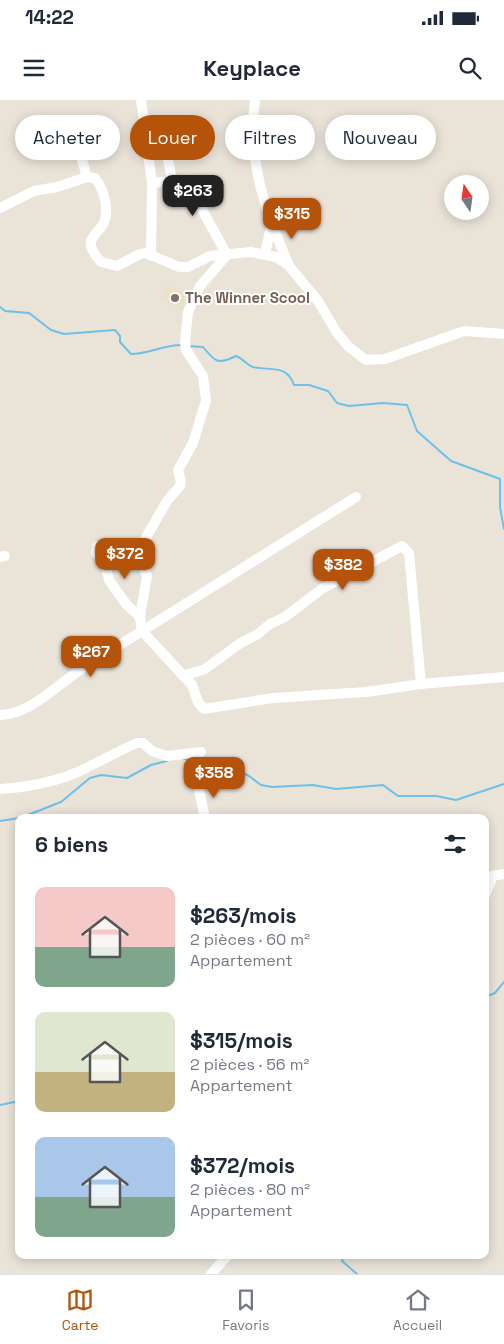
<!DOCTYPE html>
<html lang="fr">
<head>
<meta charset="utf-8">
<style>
  body { margin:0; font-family:"Space Grotesk",sans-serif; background:#f6f6f7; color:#1f2937; height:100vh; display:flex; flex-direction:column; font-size:19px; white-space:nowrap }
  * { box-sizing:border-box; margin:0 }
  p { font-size:16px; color:#747a83 }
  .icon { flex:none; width:28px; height:28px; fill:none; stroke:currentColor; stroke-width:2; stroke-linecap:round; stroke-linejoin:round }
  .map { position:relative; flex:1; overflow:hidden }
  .sheet { position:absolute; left:15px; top:714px; width:474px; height:445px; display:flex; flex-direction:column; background:#fff; border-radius:10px; box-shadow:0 2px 12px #0003 }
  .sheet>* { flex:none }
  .guide { position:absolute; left:15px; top:15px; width:475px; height:45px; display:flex; gap:10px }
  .needle { width:32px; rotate:347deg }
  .buttons { position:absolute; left:444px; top:75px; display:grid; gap:10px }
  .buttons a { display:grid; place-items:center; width:45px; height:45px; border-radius:50%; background:#fff; box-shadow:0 2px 12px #0003; font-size:25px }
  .price { position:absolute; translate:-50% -42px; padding:0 11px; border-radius:10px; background:#b45309; color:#fff; font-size:16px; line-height:32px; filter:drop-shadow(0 1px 2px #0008) }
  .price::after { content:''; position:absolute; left:50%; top:30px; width:15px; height:11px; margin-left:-8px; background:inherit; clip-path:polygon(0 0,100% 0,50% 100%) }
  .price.current { background:#222; color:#fff }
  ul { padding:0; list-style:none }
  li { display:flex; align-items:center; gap:15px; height:125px; padding:0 20px }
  li span { display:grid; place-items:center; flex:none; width:140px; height:100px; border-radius:10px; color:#555 }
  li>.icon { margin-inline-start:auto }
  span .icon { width:60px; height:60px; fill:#fffc; stroke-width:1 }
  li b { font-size:21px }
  h2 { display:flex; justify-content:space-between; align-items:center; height:60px; padding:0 20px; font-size:21px }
  .chip { padding:0 18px; border-radius:22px; background:#fff; box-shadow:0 2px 12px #0003; font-size:18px; line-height:45px }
  .chip.current { background:#b45309; color:#fff }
  .status { display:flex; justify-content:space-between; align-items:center; height:35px; padding:0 25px; background:#fff; direction:ltr }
  .status svg { height:14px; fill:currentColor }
  header { display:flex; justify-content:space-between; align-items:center; height:65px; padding:0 20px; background:#fff; font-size:22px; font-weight:700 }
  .tab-bar { display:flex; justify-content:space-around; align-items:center; height:70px; border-top:1px solid #e0e1e3; background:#fff; font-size:14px; color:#747a83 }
  .tab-bar a { display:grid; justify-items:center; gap:2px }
  .tab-bar .current { color:#b45309 }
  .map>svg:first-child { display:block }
  .education { fill:#ebe2c8 }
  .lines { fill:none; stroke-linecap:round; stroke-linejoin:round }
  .stream { stroke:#6dc0ea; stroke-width:2 }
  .minor { stroke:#fff; stroke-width:10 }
  .education-dot { fill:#8d6e63; stroke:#fff; stroke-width:2 }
  .labels { text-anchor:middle; stroke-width:4; stroke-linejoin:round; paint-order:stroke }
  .education-label { font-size:15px; font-weight:bold; fill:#785e54; stroke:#fff; text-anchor:start }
</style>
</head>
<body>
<div class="status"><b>14:22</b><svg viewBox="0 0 49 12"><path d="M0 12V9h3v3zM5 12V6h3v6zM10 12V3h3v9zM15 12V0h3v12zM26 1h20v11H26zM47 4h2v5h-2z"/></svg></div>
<header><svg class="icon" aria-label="menu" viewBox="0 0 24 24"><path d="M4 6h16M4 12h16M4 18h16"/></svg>Keyplace<svg class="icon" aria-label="search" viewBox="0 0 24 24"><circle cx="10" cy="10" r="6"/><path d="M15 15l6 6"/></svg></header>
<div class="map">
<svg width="504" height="1174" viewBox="0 0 504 1174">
  <rect width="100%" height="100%" fill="#e9e3d8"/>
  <polygon class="education" points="169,185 189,196 179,210 166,200 162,202 161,195"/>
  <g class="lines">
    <g class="stream">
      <path d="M0,207L5,211L29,213L51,230L64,234L115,230L120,236V242L131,254C149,254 163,245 181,245"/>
      <path d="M188,246L203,247C215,262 218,265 236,256C242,258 247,265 253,267C270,271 287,264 294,285H309L328,291L337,303L349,306L383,303L407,305L417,331L451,361L500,379V407L504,429"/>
      <polyline points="184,659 200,658 209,663 235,669 249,676 261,685 272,687 313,685 336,689 383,685 398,696 436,696 456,700 504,684"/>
      <polyline points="20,718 61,702 90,678 101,675 127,678 151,665 167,661"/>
      <polyline points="0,721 19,718"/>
      <polyline points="485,897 495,893 504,882"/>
      <polyline points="0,1005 19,1001"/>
      <polyline points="344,1155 342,1161 357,1174"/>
    </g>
    <g class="minor">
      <polyline points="141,0 144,20 142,34 148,54 152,83 151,156"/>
      <path d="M255,0C247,59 265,112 289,165"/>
      <polyline points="163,32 172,81"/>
      <polyline points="77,43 87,77"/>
      <polyline points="152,83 172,81 199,104 227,155 200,186 188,212 185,242 186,250 203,276 206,301 193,343 178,370 181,382 180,386 167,401 137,453 147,476 140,517 142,531 356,397"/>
      <path d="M0,108L34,91L57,87L87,77L95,78C104,90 111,112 102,126C98,132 89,138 91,146C92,152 97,157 101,162L117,166L140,154L146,153L179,167H188L210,156L251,152L276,157L289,166L318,201L337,233L349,247L366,260L385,259L464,231L504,234"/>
      <polyline points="265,154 271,126"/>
      <polyline points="97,446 96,453 105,463 109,480 126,504 140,517"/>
      <polyline points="0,457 5,456"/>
      <polyline points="183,576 205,569 239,544 258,534 270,524 285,517 323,488 402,446 409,453 421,584"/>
      <path d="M0,615C29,615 56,586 80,570C100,557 121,544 142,531L192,585L198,602L204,609L273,598L366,592L421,584L504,577"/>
      <polyline points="198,686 205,718"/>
      <path d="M0,689C28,687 57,682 82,670C101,661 118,651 137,643H143L152,651L167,656L201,652"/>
      <polyline points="485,777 504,774"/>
      <polyline points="485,795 493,776"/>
      <polyline points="211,1174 228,1155"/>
    </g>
  </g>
  <circle class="education-dot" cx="175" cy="198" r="5"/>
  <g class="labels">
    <g class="education-label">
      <text x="185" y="203">The Winner Scool</text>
    </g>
  </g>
</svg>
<div class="buttons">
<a><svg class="needle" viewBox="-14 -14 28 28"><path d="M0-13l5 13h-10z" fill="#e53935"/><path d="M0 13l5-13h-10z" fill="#747a83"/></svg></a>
</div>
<b class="price current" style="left:193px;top:117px">$263</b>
<b class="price" style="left:292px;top:140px">$315</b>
<b class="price" style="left:125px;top:480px">$372</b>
<b class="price" style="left:343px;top:491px">$382</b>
<b class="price" style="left:91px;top:578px">$267</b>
<b class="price" style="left:214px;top:699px">$358</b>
<div class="guide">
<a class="chip">Acheter</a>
<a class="chip current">Louer</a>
<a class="chip">Filtres</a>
<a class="chip">Nouveau</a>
</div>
<section class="sheet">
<h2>6 biens<svg class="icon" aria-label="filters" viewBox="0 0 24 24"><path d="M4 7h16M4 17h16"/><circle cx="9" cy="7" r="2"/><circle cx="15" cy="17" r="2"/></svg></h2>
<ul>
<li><span style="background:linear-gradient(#f6c9c9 60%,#7fa58c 0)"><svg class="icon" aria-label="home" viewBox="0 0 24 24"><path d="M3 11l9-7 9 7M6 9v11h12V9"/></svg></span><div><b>$263/mois</b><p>2 pièces · 60 m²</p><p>Appartement</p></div></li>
<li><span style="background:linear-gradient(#dfe7d0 60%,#c2b280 0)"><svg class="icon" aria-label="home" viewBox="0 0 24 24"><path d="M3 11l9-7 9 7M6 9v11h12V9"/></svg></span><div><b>$315/mois</b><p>2 pièces · 56 m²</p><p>Appartement</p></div></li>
<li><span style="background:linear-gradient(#a9c7e8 60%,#7fa58c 0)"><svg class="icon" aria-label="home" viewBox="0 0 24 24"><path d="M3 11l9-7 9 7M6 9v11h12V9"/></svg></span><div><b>$372/mois</b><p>2 pièces · 80 m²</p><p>Appartement</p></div></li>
</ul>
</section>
</div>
<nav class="tab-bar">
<a class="current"><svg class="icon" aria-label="map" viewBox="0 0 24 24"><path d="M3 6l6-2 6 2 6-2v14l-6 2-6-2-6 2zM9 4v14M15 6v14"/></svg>Carte</a>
<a><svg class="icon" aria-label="saved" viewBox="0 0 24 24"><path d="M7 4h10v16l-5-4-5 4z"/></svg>Favoris</a>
<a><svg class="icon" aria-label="home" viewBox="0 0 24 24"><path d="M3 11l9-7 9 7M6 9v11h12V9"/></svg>Accueil</a>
</nav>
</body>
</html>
